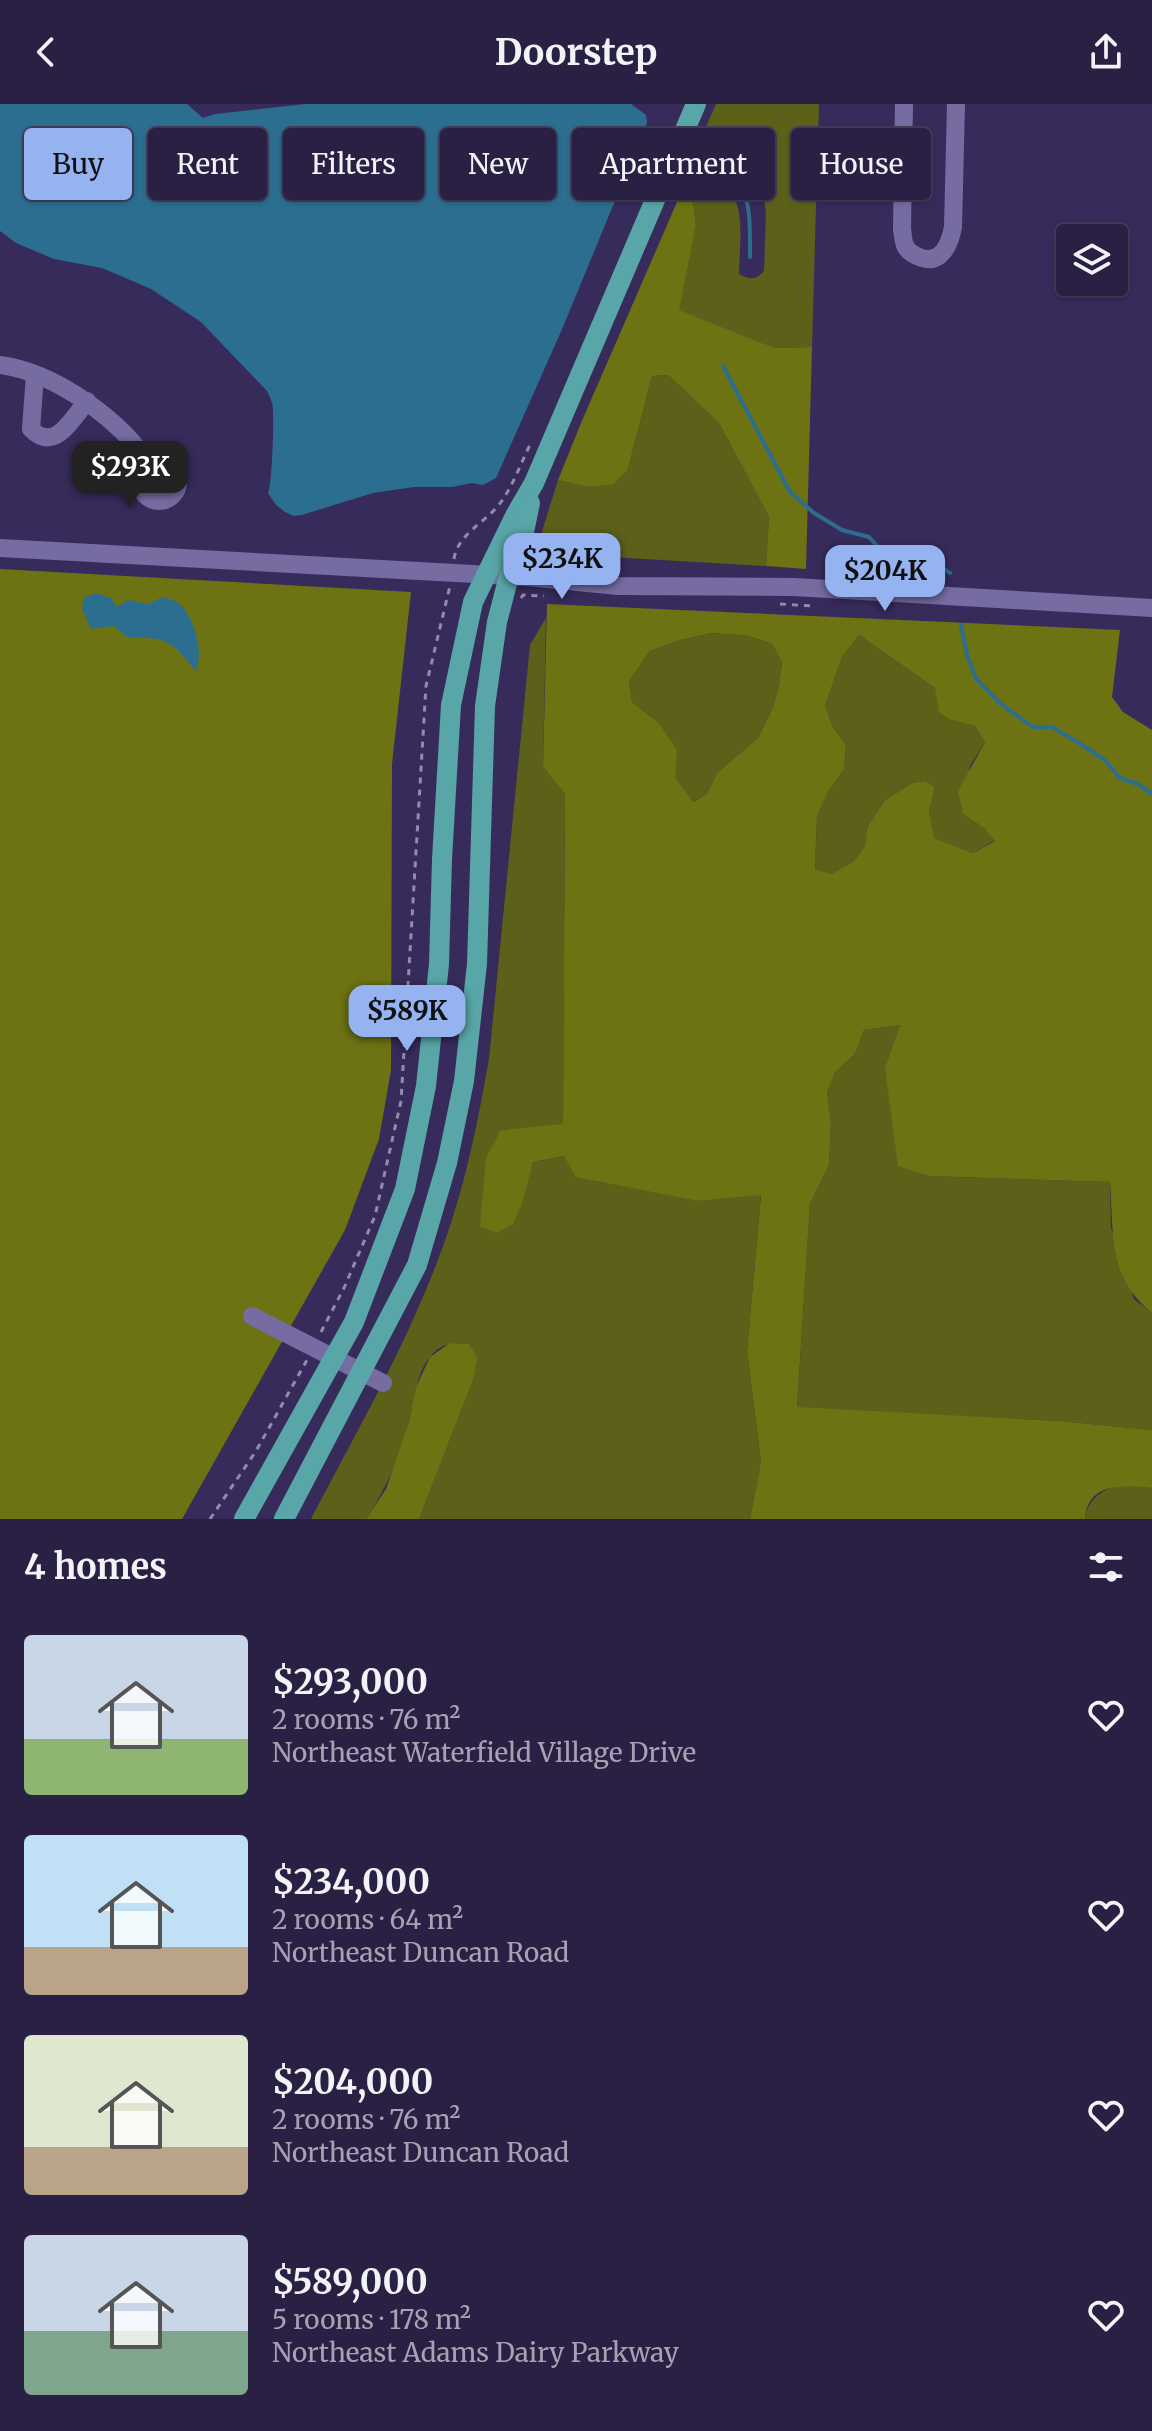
<!DOCTYPE html>
<html lang="en">
<head>
<meta charset="utf-8">
<style>
  body { margin:0; font-family:Merriweather,serif; background:#31284b; color:#f1f3f6; height:100vh; display:flex; flex-direction:column; font-size:30px; white-space:nowrap }
  * { box-sizing:border-box; margin:0 }
  p { font-size:26px; color:#a5a3b2 }
  .icon { flex:none; width:44px; height:44px; fill:none; stroke:currentColor; stroke-width:2; stroke-linecap:round; stroke-linejoin:round }
  .map { position:relative; height:1415px; overflow:hidden }
  .drawer { display:flex; flex-direction:column; background:#292044; flex:1 }
  .drawer>* { flex:none }
  .banner { position:absolute; left:24px; top:24px; width:1104px; height:72px; display:flex; gap:16px }
  .fabs { position:absolute; left:1056px; top:120px; display:grid; gap:16px }
  .fabs a { display:grid; place-items:center; width:72px; height:72px; border-radius:8px; background:#292044; box-shadow:0 2px 6px #0004,0 0 0 2px #453e5d; font-size:40px }
  .price { position:absolute; translate:-50% -68px; padding:0 18px; border-radius:16px; background:#95b2f1; color:#111; font-size:26px; line-height:52px; filter:drop-shadow(0 2px 4px #0008) }
  .price::after { content:''; position:absolute; left:50%; top:48px; width:24px; height:18px; margin-left:-12px; background:inherit; clip-path:polygon(0 0,100% 0,50% 100%) }
  .price.on { background:#222; color:#fff }
  ul { padding:0; list-style:none }
  li { display:flex; align-items:center; gap:24px; height:200px; padding:0 24px }
  li span { display:grid; place-items:center; flex:none; width:224px; height:160px; border-radius:8px; color:#555 }
  li>.icon { margin-inline-start:auto }
  span .icon { width:96px; height:96px; fill:#fffc; stroke-width:1 }
  li b { font-size:34px }
  h2 { display:flex; justify-content:space-between; align-items:center; height:96px; padding:0 24px; font-size:34px }
  .chip { padding:0 28px; border-radius:8px; background:#292044; box-shadow:0 2px 6px #0004,0 0 0 2px #453e5d; font-size:28px; line-height:72px }
  .chip.on { background:#95b2f1; color:#111 }
  header { display:flex; justify-content:space-between; align-items:center; height:104px; padding:0 24px; background:#292044; font-size:36px; font-weight:700 }
  .map>svg:first-child { display:block }
  .green { fill:#5c6019 }
  .forest { fill:#6d7213; fill-rule:evenodd }
  .water { fill:#2c6e8f }
  .lines { fill:none; stroke-linecap:round; stroke-linejoin:round }
  .stream { stroke:#2c6e8f; stroke-width:4 }
  .path { stroke:#938baf; stroke-width:3; stroke-dasharray:6 6; stroke-linecap:butt }
  .minor { stroke:#776ca2; stroke-width:18 }
  .major { stroke:#58a6a7; stroke-width:20 }
</style>
</head>
<body>
<header><svg class="icon" aria-label="back" viewBox="0 0 24 24"><path d="M15 5l-7 7 7 7"/></svg>Doorstep<svg class="icon" aria-label="share" viewBox="0 0 24 24"><path d="M12 15V3M7 8l5-5 5 5M5 13v7h14v-7"/></svg></header>
<div class="map">
<svg width="1152" height="1415" viewBox="0 0 1152 1415">
  <rect width="100%" height="100%" fill="#372b5b"/>
  <g class="green">
    <path d="M716,0H819L812,243L775,244L678,206L696,121L693,99L681,89L691,66C701,70 718,74 726,82C747,101 739,144 739,170C750,176 756,176 764,167L766,109L761,73L750,56L732,38L705,25Z"/>
    <polygon points="668,271 719,319 769,413 766,462 542,449 539,444 539,437 558,376 588,383 628,365 652,272"/>
    <path d="M546,514L543,663L565,690L563,1021L501,1026L528,1074L533,1058L564,1052L699,1097L761,1090L747,1247L761,1357L750,1415H419L474,1274L478,1255L469,1240C453,1239 441,1239 430,1253C415,1271 415,1297 409,1318C400,1353 386,1385 366,1415H311C361,1319 416,1225 450,1122C468,1068 479,1011 489,955L530,541Z"/>
    <polygon points="712,529 749,532 772,540 782,559 778,587 771,608 758,634 717,669 707,690 692,698 675,673 658,618 632,598 629,577 650,547 680,536"/>
    <polygon points="859,531 935,584 951,616 975,622 985,638 970,662 963,710 984,724 995,736 973,749 933,734 929,708 935,683 925,677 912,679 884,697 867,724 865,742 853,758 831,770 815,765 817,712 828,688 844,665 846,641 833,623 825,602 842,553"/>
    <polygon points="900,921 885,965 929,1072 1110,1078 1111,1124 1134,1195 1152,1209 1152,1326 1059,1317 797,1304 810,1100 829,1061 831,1020 827,988 834,968 855,950 864,926"/>
    <path d="M1117,1381L1152,1384V1415H1085C1087,1396 1100,1388 1117,1381Z"/>
  </g>
  <g class="forest">
    <polygon points="681,89 693,99 696,121 679,206 775,244 812,243 806,465 766,462 769,413 719,319 668,271 652,272 628,365 613,380 588,383 558,376 581,319"/>
    <polygon points="0,465 411,488 392,660 391,966 379,1035 345,1126 182,1415 0,1415"/>
    <path d="M547,500L1120,526L1112,593L1123,608L1152,626V1209C1107,1173 1114,1129 1110,1078L929,1072L898,1062L885,964L900,921L864,926L855,950L835,968L827,988L831,1020L829,1061L810,1100L797,1303L1059,1317L1152,1326V1384C1124,1382 1088,1377 1085,1415H750L761,1357L747,1247L761,1091L699,1097L576,1073L564,1052L533,1058L522,1100L513,1120L496,1129L480,1122L486,1054L501,1026L563,1020L565,690L543,663ZM712,529L749,532L772,540L782,559L778,587L771,608L758,634L717,669L707,690L693,698L675,673L677,646L658,618L632,598L629,577L650,547L680,536ZM859,531L935,584L939,608L951,616L975,622L985,638L958,687L963,710L984,724L995,737L973,749L934,734L929,708L935,683L925,677L912,679L884,697L867,724L865,742L853,758L831,770L815,765L817,712L828,688L844,665L846,641L833,623L825,602L842,553Z"/>
    <polygon points="450,1239 469,1240 478,1254 474,1274 419,1415 366,1415 386,1385 409,1318 416,1283 430,1253"/>
  </g>
  <g class="water">
    <path d="M0,0H187L203,14L215,10L305,0H631L646,11L647,19L563,223L496,374L483,381L472,379L452,383H414L373,389L302,411L294,412L285,408L276,401L268,389C272,381 275,308 272,299C271,295 269,291 267,287L201,218L151,185L102,164L54,155L16,139L0,127Z"/>
    <path d="M96,489L111,494L117,503L128,496L149,500L162,493C167,494 171,495 175,497C193,506 205,550 196,567C172,538 168,532 128,534L114,522L91,525L82,505L84,494Z"/>
  </g>
  <g class="lines">
    <g class="stream">
      <polyline points="641,33 653,35"/>
      <path d="M693,49C752,74 750,94 750,153"/>
      <polyline points="723,262 790,388 814,409 842,426 869,433 877,442 879,452 940,462 950,469"/>
      <polyline points="961,521 967,550 976,575 1001,600 1033,623 1052,623 1079,639 1105,656 1120,674 1138,680 1152,690"/>
    </g>
    <g class="path">
      <path d="M454,455C458,429 487,418 501,398C514,380 522,356 532,337"/>
      <polyline points="521,494 523,491 544,492"/>
      <polyline points="780,500 812,502"/>
      <polyline points="321,1228 344,1184 375,1112 401,997 426,582 450,482"/>
      <polyline points="210,1415 256,1347 307,1256"/>
    </g>
    <g class="minor">
      <path d="M904,0L902,125C903,130 903,139 906,143C909,149 916,152 922,154C942,160 950,139 953,123L956,0"/>
      <path d="M0,261C54,268 122,316 150,362"/>
      <path d="M35,271L31,325C55,349 72,315 87,297"/>
      <circle cx="159" cy="378" r="19"/>
      <polyline points="0,444 527,473 618,482 794,483 1152,504"/>
      <polyline points="252,1212 383,1279"/>
    </g>
    <g class="major">
      <polyline points="244,1415 354,1218 405,1085 426,982 439,860 442,755 451,601 473,498 516,410 534,379 696,0"/>
      <polyline points="284,1415 417,1161 447,1059 464,977 477,860 485,602 497,518 509,472 524,428 530,399"/>
    </g>
  </g>
</svg>
<div class="fabs">
<a><svg class="icon" aria-label="layers" viewBox="0 0 24 24"><path d="M12 4l9 5-9 5-9-5zM3 14l9 5 9-5"/></svg></a>
</div>
<b class="price on" style="left:130px;top:405px">$293K</b>
<b class="price" style="left:562px;top:497px">$234K</b>
<b class="price" style="left:885px;top:509px">$204K</b>
<b class="price" style="left:407px;top:949px">$589K</b>
<div class="banner">
<a class="chip on">Buy</a>
<a class="chip">Rent</a>
<a class="chip">Filters</a>
<a class="chip">New</a>
<a class="chip">Apartment</a>
<a class="chip">House</a>
</div>
</div>
<section class="drawer">
<h2>4 homes<svg class="icon" aria-label="filters" viewBox="0 0 24 24"><path d="M4 7h16M4 17h16"/><circle cx="9" cy="7" r="2"/><circle cx="15" cy="17" r="2"/></svg></h2>
<ul>
<li><span style="background:linear-gradient(#c9d6e8 65%,#8fb573 0)"><svg class="icon" aria-label="home" viewBox="0 0 24 24"><path d="M3 11l9-7 9 7M6 9v11h12V9"/></svg></span><div><b>$293,000</b><p>2 rooms · 76 m²</p><p>Northeast Waterfield Village Drive</p></div><svg class="icon" aria-label="heart" viewBox="0 0 24 24"><path d="M12 20l-8-8c-3-5 5-10 8-4 3-6 11-1 8 4z"/></svg></li>
<li><span style="background:linear-gradient(#bfe0f5 70%,#b9a48a 0)"><svg class="icon" aria-label="home" viewBox="0 0 24 24"><path d="M3 11l9-7 9 7M6 9v11h12V9"/></svg></span><div><b>$234,000</b><p>2 rooms · 64 m²</p><p>Northeast Duncan Road</p></div><svg class="icon" aria-label="heart" viewBox="0 0 24 24"><path d="M12 20l-8-8c-3-5 5-10 8-4 3-6 11-1 8 4z"/></svg></li>
<li><span style="background:linear-gradient(#dfe7d0 70%,#b9a48a 0)"><svg class="icon" aria-label="home" viewBox="0 0 24 24"><path d="M3 11l9-7 9 7M6 9v11h12V9"/></svg></span><div><b>$204,000</b><p>2 rooms · 76 m²</p><p>Northeast Duncan Road</p></div><svg class="icon" aria-label="heart" viewBox="0 0 24 24"><path d="M12 20l-8-8c-3-5 5-10 8-4 3-6 11-1 8 4z"/></svg></li>
<li><span style="background:linear-gradient(#c9d6e8 60%,#7fa58c 0)"><svg class="icon" aria-label="home" viewBox="0 0 24 24"><path d="M3 11l9-7 9 7M6 9v11h12V9"/></svg></span><div><b>$589,000</b><p>5 rooms · 178 m²</p><p>Northeast Adams Dairy Parkway</p></div><svg class="icon" aria-label="heart" viewBox="0 0 24 24"><path d="M12 20l-8-8c-3-5 5-10 8-4 3-6 11-1 8 4z"/></svg></li>
</ul>
</section>
</body>
</html>
